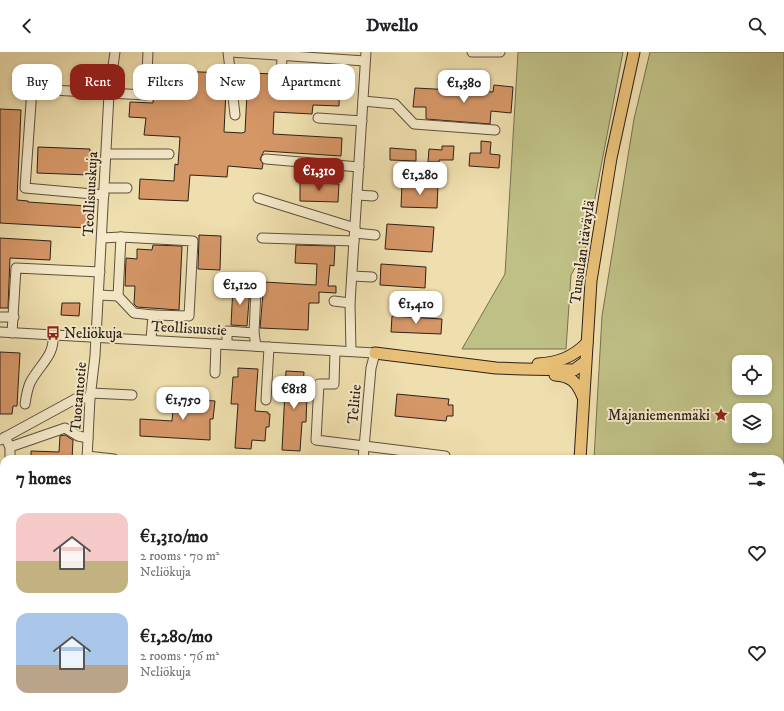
<!DOCTYPE html>
<html lang="en">
<head>
<meta charset="utf-8">
<style>
  body { margin:0; font-family:"IM FELL DW Pica",serif; background:#f2f2f2; color:#202124; height:100vh; display:flex; flex-direction:column; font-size:15px; white-space:nowrap }
  * { box-sizing:border-box; margin:0 }
  p { font-size:13px; color:#757577 }
  .icon { flex:none; width:22px; height:22px; fill:none; stroke:currentColor; stroke-width:2; stroke-linecap:round; stroke-linejoin:round }
  .map { position:relative; flex:1; overflow:hidden }
  .drawer { position:absolute; left:0px; top:403px; width:784px; height:256px; display:flex; flex-direction:column; background:#fff; border-radius:12px 12px 0 0; box-shadow:0 2px 6px #0003 }
  .drawer>* { flex:none }
  .top-card { position:absolute; left:12px; top:12px; width:400px; height:36px; display:flex; gap:8px }
  .fabs { position:absolute; left:732px; top:303px; display:grid; gap:8px }
  .fabs a { display:grid; place-items:center; width:40px; height:40px; border-radius:8px; background:#fff; box-shadow:0 2px 6px #0003; font-size:20px }
  .price { position:absolute; translate:-50% -34px; padding:0 9px; border-radius:8px; background:#fff; color:#222; font-size:13px; line-height:26px; filter:drop-shadow(0 1px 2px #0008) }
  .price::after { content:''; position:absolute; left:50%; top:24px; width:12px; height:9px; margin-left:-6px; background:inherit; clip-path:polygon(0 0,100% 0,50% 100%) }
  .price.current { background:#8f2418; color:#fff }
  ul { padding:0; list-style:none }
  li { display:flex; align-items:center; gap:12px; height:100px; padding:0 16px }
  li span { display:grid; place-items:center; flex:none; width:112px; height:80px; border-radius:12px; color:#555 }
  li>.icon { margin-inline-start:auto }
  span .icon { width:48px; height:48px; fill:#fffc; stroke-width:1 }
  li b { font-size:17px }
  h2 { display:flex; justify-content:space-between; align-items:center; height:48px; padding:0 16px; font-size:17px }
  .pill { padding:0 14px; border-radius:12px; background:#fff; box-shadow:0 2px 6px #0003; font-size:14px; line-height:36px }
  .pill.current { background:#8f2418; color:#fff }
  header { display:flex; justify-content:space-between; align-items:center; height:52px; padding:0 16px; background:#fff; font-size:18px; font-weight:700 }
  .map>svg:first-child { display:block }
  .green { fill:#bfc086; stroke:#767050; fill-rule:evenodd }
  .building { fill:#d69767; stroke:#2e201a }
  .lines { fill:none; stroke-linecap:round; stroke-linejoin:round }
  .minor-casing { stroke:#5e503f; stroke-width:11 }
  .major-casing { stroke:#2e201a; stroke-width:13 }
  .minor { stroke:#f5eaca; stroke-width:9 }
  .major { stroke:#e8c077; stroke-width:11 }
  .labels { text-anchor:middle; stroke-width:4; stroke-linejoin:round; paint-order:stroke }
  .street-label { font-size:15px; fill:#2e201a; stroke:#f5eaca }
  .poi-label { font-size:15px; fill:#2e201a; stroke:#f5eaca; text-anchor:start }
</style>
</head>
<body>
<header><svg class="icon" aria-label="back" viewBox="0 0 24 24"><path d="M15 5l-7 7 7 7"/></svg>Dwello<svg class="icon" aria-label="search" viewBox="0 0 24 24"><circle cx="10" cy="10" r="6"/><path d="M15 15l6 6"/></svg></header>
<div class="map">
<svg width="784" height="659" viewBox="0 0 784 659">
  <rect width="100%" height="100%" fill="#efdfae"/>
  <filter id="stains"><feTurbulence type="fractalNoise" baseFrequency=".005" numOctaves="4"/><feColorMatrix values="0 0 0 0 .2 0 0 0 0 .09 0 0 0 0 .02 0 0 0 .5 -.17"/></filter>
  <radialGradient id="worn" r=".72"><stop offset=".6" stop-color="#630" stop-opacity="0"/><stop offset="1" stop-color="#630" stop-opacity=".3"/></radialGradient>
  <g class="green">
    <polygon points="518,0 623,0 585,198 571,223 566,297 462,297 505,222"/>
    <path d="M650,0H784V582L780,581V407H594L602,264L634,67ZM739,310H765V336H739ZM739,358H765V384H739Z"/>
    <polygon points="579,655 653,655 648,659 580,659"/>
    <polygon points="688,655 744,655 743,659 685,659"/>
  </g>
  <g class="building">
    <polygon points="155,18 224,21 226,38 224,80 242,81 245,80 248,21 275,22 276,36 281,40 286,37 287,21 340,23 339,54 313,53 312,62 274,60 273,82 342,86 341,104 264,99 260,107 263,112 262,117 228,114 227,125 190,123 188,149 139,147 140,127 174,129 175,112 178,113 180,85 144,83 146,66 129,65 130,50 153,51"/>
    <polygon points="494,33 513,35 511,61 491,59 490,72 426,67 426,55 413,55 415,36 493,40"/>
    <polygon points="0,57 21,58 17,148 28,149 28,150 87,154 86,176 0,171"/>
    <polygon points="481,89 491,90 490,102 500,103 499,116 469,114 470,101 481,101"/>
    <polygon points="442,94 454,94 453,108 439,108 439,110 428,110 429,97 442,98"/>
    <polygon points="38,95 90,97 89,123 37,121"/>
    <polygon points="390,96 416,98 416,109 390,108"/>
    <polygon points="300,130 339,132 338,150 300,149"/>
    <polygon points="402,131 438,132 437,156 401,155"/>
    <polygon points="387,172 434,175 432,200 385,197"/>
    <polygon points="199,183 221,184 220,218 198,217"/>
    <polygon points="0,186 51,189 50,208 10,206 8,256 0,256"/>
    <polygon points="153,193 182,194 179,258 137,255 134,252 135,234 125,234 126,206 137,207 137,197 152,198"/>
    <polygon points="296,193 335,194 334,214 330,213 328,234 336,234 336,241 319,240 319,251 309,251 308,278 260,276 264,230 316,233 317,212 295,211"/>
    <polygon points="381,212 426,215 425,236 380,233"/>
    <polygon points="233,234 250,236 247,274 231,273"/>
    <polygon points="62,251 80,251 79,264 61,263"/>
    <polygon points="392,264 442,267 441,282 391,280"/>
    <polygon points="0,300 20,301 17,354 13,354 12,362 0,362"/>
    <polygon points="238,316 258,317 255,359 268,360 268,362 270,362 269,375 266,375 265,389 252,388 251,397 235,396 238,352 231,352 233,325 238,325"/>
    <polygon points="286,319 304,320 303,334 309,335 308,344 307,344 306,370 302,370 300,399 282,398"/>
    <polygon points="397,342 449,347 448,353 453,353 453,364 447,364 446,369 395,364"/>
    <polygon points="174,346 215,349 213,367 210,367 210,388 140,384 140,367 172,369"/>
    <polygon points="65,383 73,388 72,407 31,407 31,399 59,400 60,384"/>
  </g>
  <g class="lines">
    <defs>
      <g id="minor">
        <polyline points="228,0 235,63"/>
        <polyline points="231,0 365,9"/>
        <polyline points="472,0 500,0"/>
        <polyline points="281,34 282,3"/>
        <polyline points="363,49 395,52 414,72 495,78"/>
        <polyline points="318,66 362,69"/>
        <polyline points="107,102 169,102"/>
        <polyline points="266,107 359,115"/>
        <polyline points="105,136 127,136"/>
        <polyline points="104,143 25,136 32,37 146,43 148,0"/>
        <polyline points="357,143 373,144"/>
        <polyline points="258,146 355,176"/>
        <polyline points="355,181 375,183"/>
        <polyline points="102,186 121,185 193,189 189,264 153,263"/>
        <polyline points="262,186 354,189"/>
        <polyline points="352,224 372,225"/>
        <polyline points="99,243 118,244 121,185"/>
        <polyline points="118,244 134,261 153,263 151,288"/>
        <polyline points="334,249 350,251"/>
        <polyline points="0,265 14,265"/>
        <polyline points="0,280 375,301 371,316 363,407"/>
        <polyline points="12,281 16,216 100,220"/>
        <polyline points="227,292 227,279 254,281"/>
        <polyline points="256,294 254,281 256,238"/>
        <polyline points="335,299 334,332 319,332 316,388 445,404 445,407"/>
        <polyline points="351,299 350,251 366,0"/>
        <polyline points="215,321 216,292"/>
        <polyline points="91,341 132,343"/>
        <polyline points="266,348 269,295"/>
        <path d="M25,352C26,345 27,338 30,331C39,313 55,304 53,283"/>
        <polyline points="5,385 10,395 65,376 78,384 88,386"/>
        <polyline points="0,388 77,346 90,346"/>
        <polyline points="87,404 114,407"/>
        <polyline points="10,407 10,395"/>
        <polyline points="87,407 90,346 95,304 109,42 115,0"/>
        <polyline points="0,423 4,417"/>
        <polyline points="0,503 4,503"/>
        <polyline points="780,603 784,604"/>
        <polyline points="64,659 65,655"/>
      </g>
      <g id="major">
        <polyline points="375,301 496,316 523,317 574,318 585,310"/>
        <path d="M538,312C558,311 573,305 587,291"/>
        <path d="M555,323C571,324 577,330 583,345"/>
        <polyline points="580,407 591,229 611,106 634,0"/>
        <polyline points="564,659 564,655"/>
        <polyline points="672,659 674,655"/>
      </g>
    </defs>
    <use href="#minor" class="minor-casing"/>
    <use href="#major" class="major-casing"/>
    <use href="#minor" class="minor"/>
    <use href="#major" class="major"/>
  </g>
  <defs>
    <symbol id="bus-bare" viewBox="-9 -9 18 18"><path d="M-5-6H5V4H4V6H2V4H-2V6H-4V4H-5ZM-3.5-4V0h7V-4ZM-3.5 1.2v1.5H-2V1.2ZM2 1.2v1.5H3.5V1.2Z" fill="#8f2418" stroke="#f5eaca" stroke-width="2.5" paint-order="stroke"/></symbol>
    <symbol id="sight-bare" viewBox="-9 -9 18 18"><path d="M0-6L1.8-2.2L6-1.7L2.9 1.2L3.7 5.4L0 3.3L-3.7 5.4L-2.9 1.2L-6-1.7L-1.8-2.2Z" fill="#8f2418" stroke="#f5eaca" stroke-width="2.5" paint-order="stroke"/></symbol>
  </defs>
  <g fill-rule="evenodd">
    <use href="#bus-bare" x="43" y="271" width="20" height="20"/>
    <use href="#sight-bare" x="711" y="353" width="20" height="20"/>
  </g>
  <g class="labels">
    <g class="street-label">
      <text transform="translate(90 142) rotate(-87)" y="5">Teollisuuskuja</text>
      <text transform="translate(582 200) rotate(-82)" y="5">Tuusulan itäväylä</text>
      <text transform="translate(189 276) rotate(3)" y="5">Teollisuustie</text>
      <text transform="translate(78 345) rotate(-85)" y="5">Tuotantotie</text>
      <text transform="translate(354 352) rotate(-85)" y="5">Telitie</text>
    </g>
    <g class="poi-label">
      <text x="64" y="286">Neliökuja</text>
      <text x="710" y="368" text-anchor="end">Majaniemenmäki</text>
    </g>
  </g>
  <rect width="100%" height="100%" filter="url(#stains)"/>
  <rect width="100%" height="100%" fill="url(#worn)"/>
</svg>
<div class="fabs">
<a><svg class="icon" aria-label="locate" viewBox="0 0 24 24"><circle cx="12" cy="12" r="6"/><path d="M12 2v4M12 18v4M2 12h4M18 12h4"/></svg></a>
<a><svg class="icon" aria-label="layers" viewBox="0 0 24 24"><path d="M12 4l9 5-9 5-9-5zM3 14l9 5 9-5"/></svg></a>
</div>
<b class="price" style="left:464px;top:52px">€1,380</b>
<b class="price current" style="left:319px;top:140px">€1,310</b>
<b class="price" style="left:420px;top:144px">€1,280</b>
<b class="price" style="left:240px;top:254px">€1,120</b>
<b class="price" style="left:416px;top:273px">€1,410</b>
<b class="price" style="left:294px;top:358px">€818</b>
<b class="price" style="left:183px;top:369px">€1,750</b>
<div class="top-card">
<a class="pill">Buy</a>
<a class="pill current">Rent</a>
<a class="pill">Filters</a>
<a class="pill">New</a>
<a class="pill">Apartment</a>
</div>
<section class="drawer">
<h2>7 homes<svg class="icon" aria-label="filters" viewBox="0 0 24 24"><path d="M4 7h16M4 17h16"/><circle cx="9" cy="7" r="2"/><circle cx="15" cy="17" r="2"/></svg></h2>
<ul>
<li><span style="background:linear-gradient(#f6c9c9 60%,#c2b280 0)"><svg class="icon" aria-label="home" viewBox="0 0 24 24"><path d="M3 11l9-7 9 7M6 9v11h12V9"/></svg></span><div><b>€1,310/mo</b><p>2 rooms · 70 m²</p><p>Neliökuja</p></div><svg class="icon" aria-label="heart" viewBox="0 0 24 24"><path d="M12 20l-8-8c-3-5 5-10 8-4 3-6 11-1 8 4z"/></svg></li>
<li><span style="background:linear-gradient(#a9c7e8 65%,#b9a48a 0)"><svg class="icon" aria-label="home" viewBox="0 0 24 24"><path d="M3 11l9-7 9 7M6 9v11h12V9"/></svg></span><div><b>€1,280/mo</b><p>2 rooms · 76 m²</p><p>Neliökuja</p></div><svg class="icon" aria-label="heart" viewBox="0 0 24 24"><path d="M12 20l-8-8c-3-5 5-10 8-4 3-6 11-1 8 4z"/></svg></li>
</ul>
</section>
</div>
</body>
</html>
